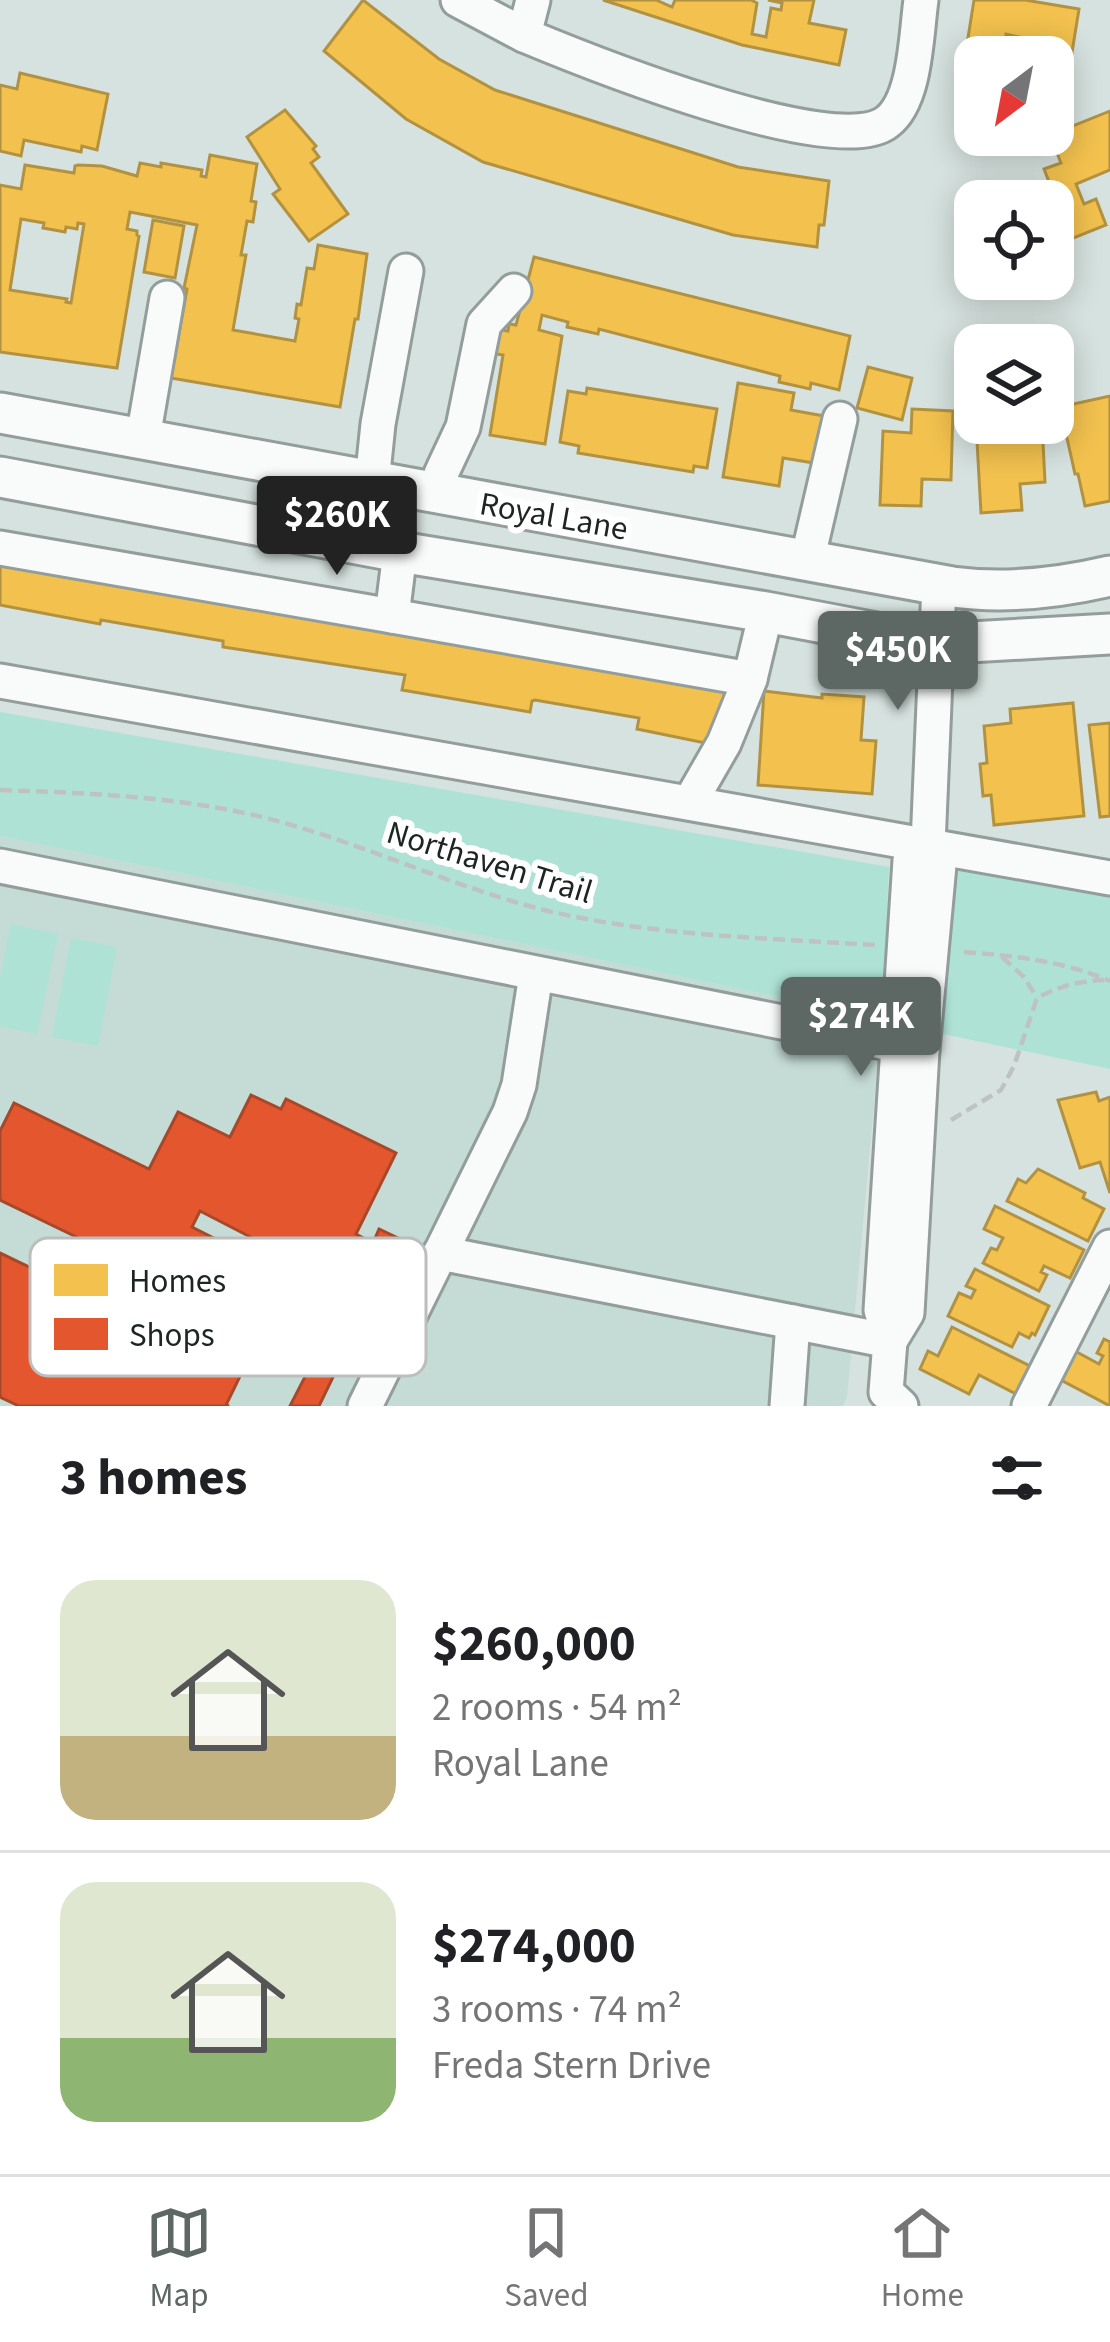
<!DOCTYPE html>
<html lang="en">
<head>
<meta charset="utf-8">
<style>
  body { margin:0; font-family:"Source Sans 3",sans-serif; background:#f6f6f6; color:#202124; height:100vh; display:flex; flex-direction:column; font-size:45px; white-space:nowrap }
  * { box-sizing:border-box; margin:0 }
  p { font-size:39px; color:#757577 }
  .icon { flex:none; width:66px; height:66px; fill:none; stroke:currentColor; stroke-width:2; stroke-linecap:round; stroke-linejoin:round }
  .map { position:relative; height:1406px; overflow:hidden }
  .panel { display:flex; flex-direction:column; background:#fff; flex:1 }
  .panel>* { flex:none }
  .needle { width:78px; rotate:212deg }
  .buttons { position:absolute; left:954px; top:36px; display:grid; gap:24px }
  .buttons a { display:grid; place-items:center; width:120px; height:120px; border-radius:24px; background:#fff; box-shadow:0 6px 30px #0003; font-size:60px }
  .price { position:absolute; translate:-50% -102px; padding:0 27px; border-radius:12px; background:#5d6764; color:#fff; font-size:39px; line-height:78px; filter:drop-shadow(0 3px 6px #0008) }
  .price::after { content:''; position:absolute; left:50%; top:72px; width:36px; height:27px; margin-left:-18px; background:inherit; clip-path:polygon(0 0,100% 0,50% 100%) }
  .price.active { background:#222; color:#fff }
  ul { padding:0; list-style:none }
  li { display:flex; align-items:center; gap:36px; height:300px; padding:0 60px }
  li+li { border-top:3px solid #e0e0e0 }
  li span { display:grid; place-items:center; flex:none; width:336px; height:240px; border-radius:36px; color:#555 }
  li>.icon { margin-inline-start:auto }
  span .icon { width:144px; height:144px; fill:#fffc; stroke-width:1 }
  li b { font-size:51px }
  h2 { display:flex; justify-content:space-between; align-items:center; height:144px; padding:0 60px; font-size:51px }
  .tab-bar { display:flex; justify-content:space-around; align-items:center; height:168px; border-top:3px solid #e0e0e0; background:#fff; font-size:33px; color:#757577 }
  .tab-bar a { display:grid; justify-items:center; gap:6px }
  .tab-bar .active { color:#5d6764 }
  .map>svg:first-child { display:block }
  .built { fill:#c5dbd5 }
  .green { fill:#aee2d5 }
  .homes { fill:#f2c14e; stroke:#b29241; stroke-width:3; fill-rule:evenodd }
  .shops { fill:#e4572e; stroke:#a8482a; stroke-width:3 }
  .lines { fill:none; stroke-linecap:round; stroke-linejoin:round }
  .minor-casing { stroke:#939d9b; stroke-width:39 }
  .major-casing { stroke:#939d9b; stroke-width:45 }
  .path { stroke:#bfc2c2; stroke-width:4.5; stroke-dasharray:12 6; stroke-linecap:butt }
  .minor { stroke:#f9fbfa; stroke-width:33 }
  .major { stroke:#f9fbfa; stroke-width:39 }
  .labels { text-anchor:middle; stroke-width:12; stroke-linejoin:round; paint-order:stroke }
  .street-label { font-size:33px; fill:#1c2522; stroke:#fff }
  .key { fill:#fff; stroke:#bbbebd; stroke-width:3 }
  .key-label { font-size:33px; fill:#1c2522 }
</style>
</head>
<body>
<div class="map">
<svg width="1110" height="1406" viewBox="0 0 1110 1406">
  <rect width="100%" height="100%" fill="#d6e2df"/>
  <polygon class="built" points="0,836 882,1018 847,1397 843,1406 0,1406"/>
  <g class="green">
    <polygon points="0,712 889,867 882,1018 0,836"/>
    <polygon points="951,855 1110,884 1110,1069 938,1033"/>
    <polygon points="11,924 58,934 37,1034 0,1026 0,978"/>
    <polygon points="71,938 117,947 98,1046 52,1037"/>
  </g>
  <g class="homes">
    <polygon points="363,0 439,59 495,90 738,167 829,181 824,225 819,225 817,247 733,235 483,162 406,119 324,51"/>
    <polygon points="603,0 656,0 672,7 675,0 751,0 757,3 752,34 766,37 771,8 781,10 782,3 768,0 814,0 809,23 846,30 839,65 742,45"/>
    <polygon points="974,0 1025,0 1079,9 1064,102 1053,107 1053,57 1016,57 1019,37 1006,34 1003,51 967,44"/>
    <polygon points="20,73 108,94 97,150 82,146 81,152 24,140 21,156 0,151 0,85 17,89"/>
    <polygon points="285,110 316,146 313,149 319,157 311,163 348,214 309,241 273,194 280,189 247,137"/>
    <polygon points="1110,111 1110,170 1076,184 1084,204 1096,199 1106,225 1071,239 1044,169 1061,163 1050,135"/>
    <path d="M210,155L257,164L251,201L256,202L253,222L247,221L241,255H246L233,330L295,341L299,319L295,318L297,304L301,305L307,268L314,269L318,245L367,254L358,319H355L340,407L171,378L187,289L184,288L197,225L130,212L127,229L137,231V235L139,236L117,368L0,352V185L21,189L25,165L74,173L75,166L78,165L102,166L137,176L140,163L161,167V163L202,170L201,176L206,177ZM21,219L44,223L43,228L65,232L66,227L77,229L78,223L84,224L71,303L66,302L67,299L10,290Z"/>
    <polygon points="153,220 184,226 175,278 144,272"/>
    <polygon points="534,257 850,336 839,390 811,383 810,389 779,382 780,376 599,329 598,334 567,327 568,322 542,315 539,330 562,336 545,444 490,435 503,355 484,352 488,328 508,331 509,324 516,325"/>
    <polygon points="868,367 912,378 902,420 857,408"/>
    <polygon points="738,383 794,393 791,410 824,416 814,463 783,458 779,486 723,477"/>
    <polygon points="587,388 717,409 707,468 694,466 693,472 578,453 579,446 560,442 568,391 586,394"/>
    <polygon points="1110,396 1110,501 1085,506 1078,474 1075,474 1060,407"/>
    <polygon points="912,409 953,411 951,480 922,479 921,506 880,505 883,431 911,433"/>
    <polygon points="976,423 1042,423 1045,482 1020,484 1022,510 981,513"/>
    <polygon points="0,563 725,690 715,745 637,729 639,718 535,700 532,701 530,712 402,690 405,675 223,647 223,641 101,620 100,624 0,605"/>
    <polygon points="764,691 822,698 822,694 864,697 861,740 876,741 872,794 758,785"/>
    <polygon points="1073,703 1084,816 994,825 991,795 983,796 980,764 987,763 984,726 1011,723 1010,709"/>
    <polygon points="1110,723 1110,816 1100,817 1089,725"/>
    <polygon points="1096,1092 1099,1101 1110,1097 1110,1193 1100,1162 1080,1168 1058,1100"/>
    <polygon points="1038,1169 1085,1193 1083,1198 1104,1209 1088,1241 1007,1201 1018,1179 1026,1183"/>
    <polygon points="995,1206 1084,1250 1070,1278 1044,1266 1041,1272 1047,1275 1039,1291 983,1263 991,1248 997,1250 1003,1238 984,1229"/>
    <polygon points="975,1269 1049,1306 1035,1335 1032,1333 1029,1338 1019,1333 1012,1347 948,1316 959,1293 971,1298 975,1290 966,1286"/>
    <polygon points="952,1327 1032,1367 1018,1395 979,1375 969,1394 920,1369 928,1351 938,1356"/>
    <polygon points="1104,1339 1110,1342 1110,1406 1061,1380 1075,1351 1099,1364 1103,1356 1097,1353"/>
  </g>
  <polygon class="shops" points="251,1095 281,1109 286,1099 396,1153 356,1234 373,1243 379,1229 400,1239 319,1406 290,1406 365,1260 340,1248 326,1276 200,1211 192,1227 289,1276 252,1348 146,1293 137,1308 247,1362 226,1405 229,1406 19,1406 0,1397 0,1253 75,1289 95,1246 0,1200 0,1131 14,1103 149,1169 178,1112 230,1137"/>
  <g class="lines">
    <defs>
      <g id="minor">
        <polyline points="458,0 524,35"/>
        <path d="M533,0L524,35C584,60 837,162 887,122C916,100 916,35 921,0"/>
        <polyline points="143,438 167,298"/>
        <polyline points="372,482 378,424 406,271"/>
        <polyline points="438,494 441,474 463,427 484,324 514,291"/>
        <polyline points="0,548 392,616"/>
        <polyline points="400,552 392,616 750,679"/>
        <polyline points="807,561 840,419"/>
        <polyline points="0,681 1110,878"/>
        <polyline points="690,802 724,743 750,679 766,612"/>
        <polyline points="0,866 922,1050"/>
        <polyline points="440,1253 890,1341"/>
        <polyline points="890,1341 907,1313 922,1050 939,865 928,845 939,585"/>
        <polyline points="365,1406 510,1112 519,1085 536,974"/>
        <polyline points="787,1406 793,1322"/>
        <polyline points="901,1406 886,1392 890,1341 881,1310 910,860 928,845"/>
        <polyline points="1029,1406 1110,1247"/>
      </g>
      <g id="major">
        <path d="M0,413L952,587C1005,594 1059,588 1110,576"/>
        <polyline points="0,477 400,552 766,612 935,644 1110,634"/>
      </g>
    </defs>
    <use href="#minor" class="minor-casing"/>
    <use href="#major" class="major-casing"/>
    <g class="path">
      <path d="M0,790C85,793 170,796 254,815C355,839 448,886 548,911C655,936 766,938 875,945"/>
      <path d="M964,952C1015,956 1063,961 1110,981"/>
      <polyline points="1002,957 1024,977 1037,998"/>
      <path d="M951,1120L1001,1090L1014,1066L1037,998C1059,986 1079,981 1104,980"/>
    </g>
    <use href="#minor" class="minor"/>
    <use href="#major" class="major"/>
  </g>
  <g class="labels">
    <g class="street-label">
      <text transform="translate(554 515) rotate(10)" y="12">Royal Lane</text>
      <text transform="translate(490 861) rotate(17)" y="12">Northaven Trail</text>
    </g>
  </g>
  <rect x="30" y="1238" width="396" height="138" rx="18" class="key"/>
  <rect x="54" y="1264" width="54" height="32" fill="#f2c14e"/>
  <rect x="54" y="1318" width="54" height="32" fill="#e4572e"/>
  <g class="key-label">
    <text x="129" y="1292">Homes</text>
    <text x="129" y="1346">Shops</text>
  </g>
</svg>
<div class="buttons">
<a><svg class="needle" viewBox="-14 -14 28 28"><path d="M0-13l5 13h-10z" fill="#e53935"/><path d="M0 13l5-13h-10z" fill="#757577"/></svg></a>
<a><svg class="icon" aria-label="locate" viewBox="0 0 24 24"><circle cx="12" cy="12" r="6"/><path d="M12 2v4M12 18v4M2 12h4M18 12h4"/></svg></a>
<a><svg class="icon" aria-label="layers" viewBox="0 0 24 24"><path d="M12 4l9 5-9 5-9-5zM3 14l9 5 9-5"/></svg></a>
</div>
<b class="price active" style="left:337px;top:578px">$260K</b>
<b class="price" style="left:898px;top:713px">$450K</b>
<b class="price" style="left:861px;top:1079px">$274K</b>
</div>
<section class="panel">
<h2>3 homes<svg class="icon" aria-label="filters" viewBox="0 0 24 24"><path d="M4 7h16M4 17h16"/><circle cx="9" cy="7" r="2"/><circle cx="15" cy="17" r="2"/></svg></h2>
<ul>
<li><span style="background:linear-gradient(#dfe7d0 65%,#c2b280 0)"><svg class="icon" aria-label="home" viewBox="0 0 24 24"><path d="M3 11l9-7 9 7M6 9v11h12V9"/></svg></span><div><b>$260,000</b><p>2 rooms · 54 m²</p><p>Royal Lane</p></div></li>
<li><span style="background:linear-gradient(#dfe7d0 65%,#8fb573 0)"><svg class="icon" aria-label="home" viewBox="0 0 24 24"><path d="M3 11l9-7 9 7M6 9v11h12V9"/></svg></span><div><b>$274,000</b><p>3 rooms · 74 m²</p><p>Freda Stern Drive</p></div></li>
</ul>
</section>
<nav class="tab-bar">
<a class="active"><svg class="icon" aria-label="map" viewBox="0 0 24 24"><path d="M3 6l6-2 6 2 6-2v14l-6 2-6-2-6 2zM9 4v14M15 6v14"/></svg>Map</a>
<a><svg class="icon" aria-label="saved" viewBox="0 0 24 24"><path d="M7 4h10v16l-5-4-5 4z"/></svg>Saved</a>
<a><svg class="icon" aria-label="home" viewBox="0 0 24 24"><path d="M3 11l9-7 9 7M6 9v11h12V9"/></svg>Home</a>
</nav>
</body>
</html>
